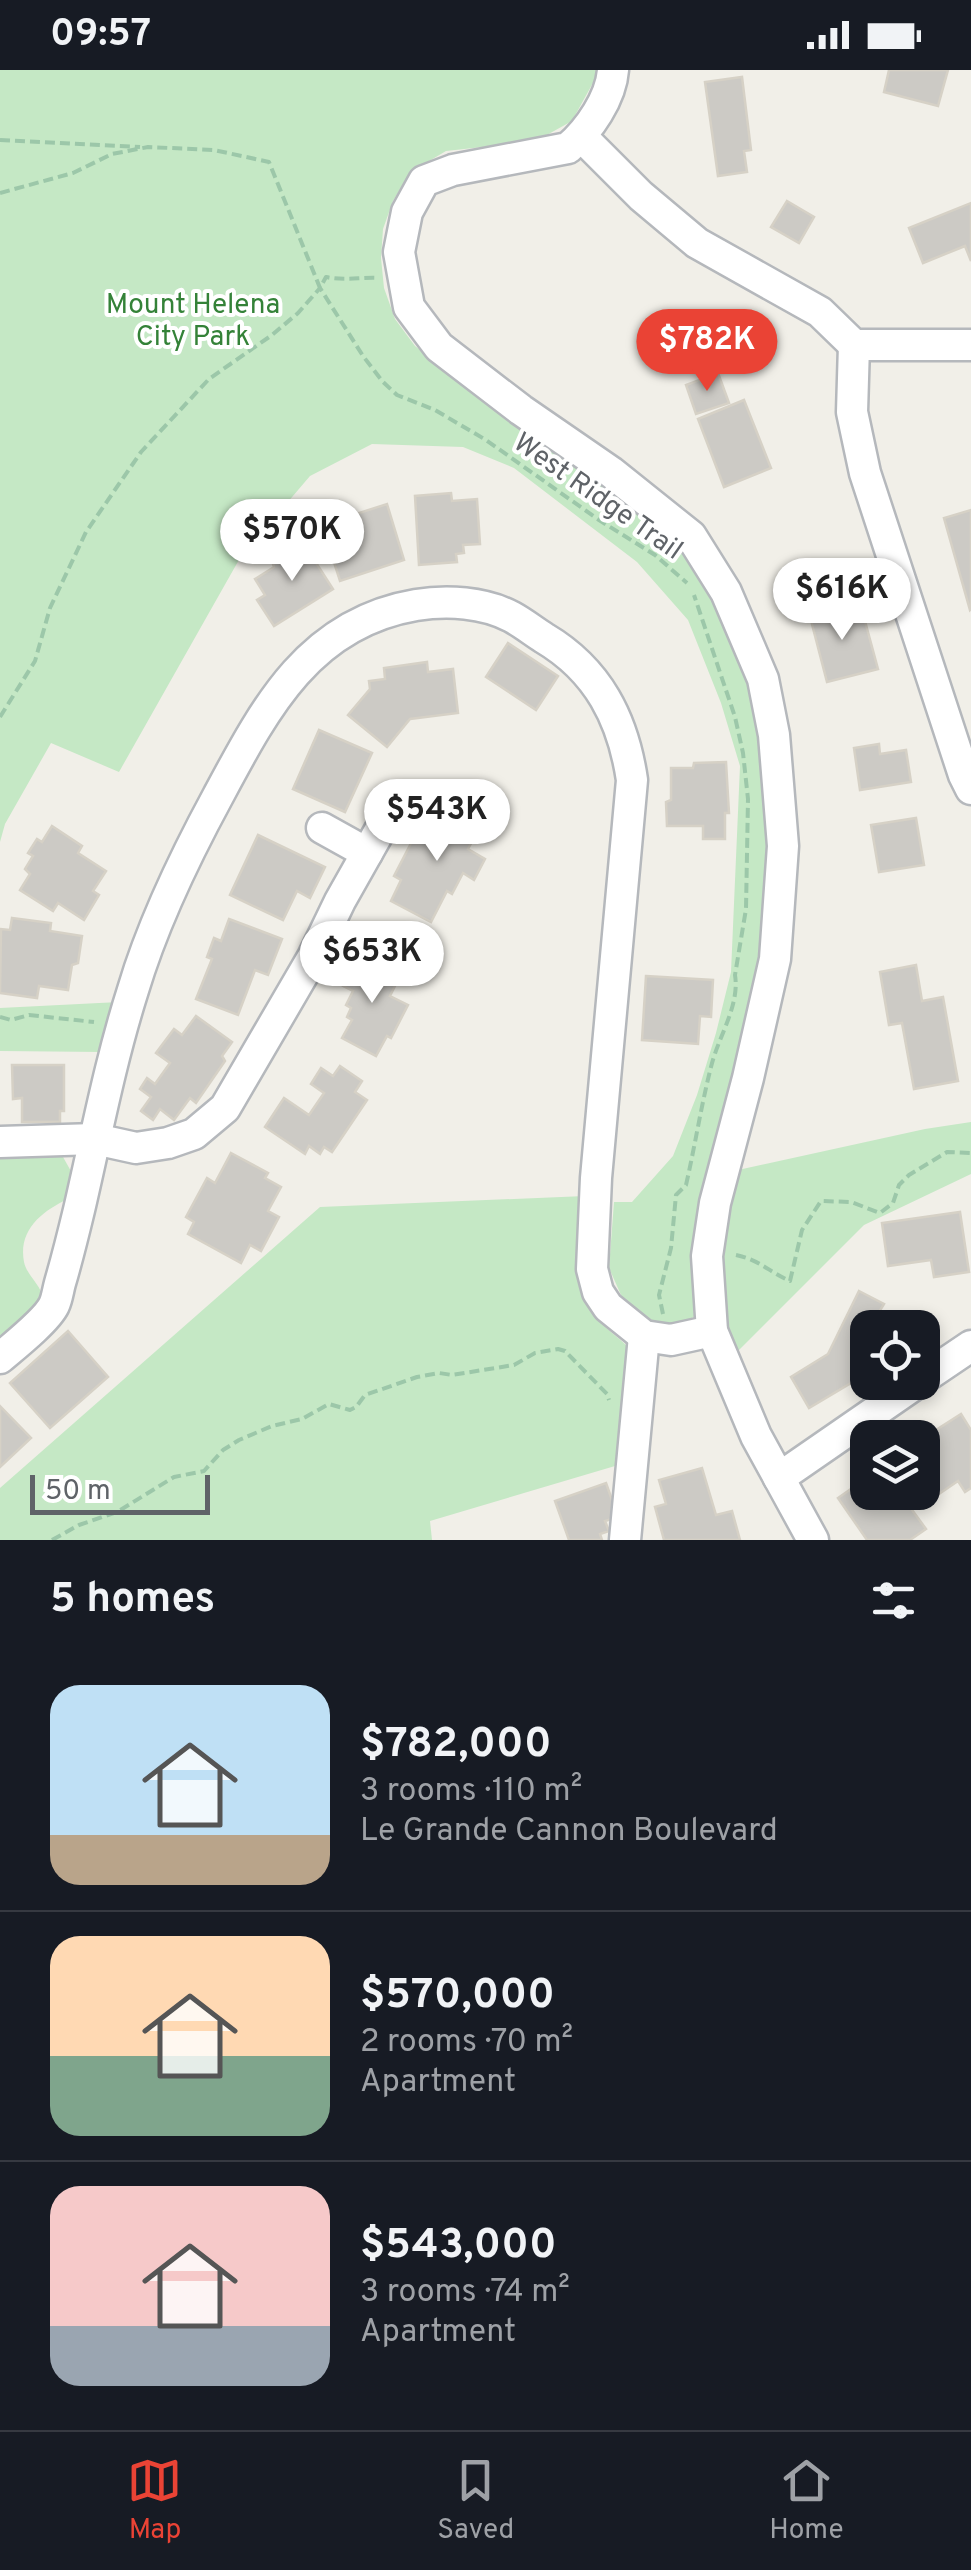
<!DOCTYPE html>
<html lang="en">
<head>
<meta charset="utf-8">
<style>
  body { margin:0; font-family:Overpass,sans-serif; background:#242831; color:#f1f3f6; height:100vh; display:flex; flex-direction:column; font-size:38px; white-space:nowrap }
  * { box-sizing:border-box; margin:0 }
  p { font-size:32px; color:#9ea1a6 }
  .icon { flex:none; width:55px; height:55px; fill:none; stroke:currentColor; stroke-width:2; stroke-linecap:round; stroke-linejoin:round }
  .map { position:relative; height:1470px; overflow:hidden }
  .details { display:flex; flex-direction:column; background:#171b24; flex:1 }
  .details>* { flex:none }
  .tools { position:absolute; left:850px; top:1240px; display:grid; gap:20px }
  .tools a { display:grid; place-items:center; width:90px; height:90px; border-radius:20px; background:#171b24; box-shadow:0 5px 15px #0003; font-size:50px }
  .scale { position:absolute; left:30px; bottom:25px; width:180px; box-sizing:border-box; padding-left:10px; border:5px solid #5f6368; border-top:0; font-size:28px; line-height:35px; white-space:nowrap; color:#5f6368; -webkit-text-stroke:8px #fff; paint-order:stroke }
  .price { position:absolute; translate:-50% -85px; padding:0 22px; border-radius:35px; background:#fff; color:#222; font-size:32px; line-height:65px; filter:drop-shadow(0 2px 5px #0008) }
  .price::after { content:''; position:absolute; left:50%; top:60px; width:30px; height:22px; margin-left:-15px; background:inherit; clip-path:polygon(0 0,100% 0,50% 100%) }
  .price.selected { background:#ea4335; color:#fff }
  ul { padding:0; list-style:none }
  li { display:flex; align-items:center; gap:30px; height:250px; padding:0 50px }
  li+li { border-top:2px solid #363941 }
  li span { display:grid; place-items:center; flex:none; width:280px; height:200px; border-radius:30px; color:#555 }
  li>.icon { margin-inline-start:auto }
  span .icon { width:120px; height:120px; fill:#fffc; stroke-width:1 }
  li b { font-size:42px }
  h2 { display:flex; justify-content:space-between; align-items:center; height:120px; padding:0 50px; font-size:42px }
  .status { display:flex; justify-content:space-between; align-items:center; height:70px; padding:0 50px; background:#171b24; direction:ltr }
  .status svg { height:28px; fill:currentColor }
  .tabs { display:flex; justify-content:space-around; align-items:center; height:140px; border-top:2px solid #363941; background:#171b24; font-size:28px; color:#9ea1a6 }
  .tabs a { display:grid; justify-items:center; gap:5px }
  .tabs .selected { color:#ea4335 }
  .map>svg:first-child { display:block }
  .green { fill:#c5e8c5 }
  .building { fill:#cccac5; stroke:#d6d1c6; stroke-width:2.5 }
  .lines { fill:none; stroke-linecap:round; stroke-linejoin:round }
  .minor-casing { stroke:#b5b8bc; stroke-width:35 }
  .path { stroke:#9cc7a9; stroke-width:4; stroke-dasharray:10 5; stroke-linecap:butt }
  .minor { stroke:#fff; stroke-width:30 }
  .labels { text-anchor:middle; stroke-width:8; stroke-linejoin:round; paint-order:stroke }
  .park-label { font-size:28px; fill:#348238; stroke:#fff }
  .street-label { font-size:28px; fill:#5f6368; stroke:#fff }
</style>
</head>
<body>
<div class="status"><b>09:57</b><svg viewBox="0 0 49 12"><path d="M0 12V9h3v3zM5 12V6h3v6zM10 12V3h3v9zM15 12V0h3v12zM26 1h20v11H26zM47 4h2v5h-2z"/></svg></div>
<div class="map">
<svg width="971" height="1470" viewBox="0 0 971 1470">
  <rect width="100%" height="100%" fill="#f1efe8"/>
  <g class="green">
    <polygon points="0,0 600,0 572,51 536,71 446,81 419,97 406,109 393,131 383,159 381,188 384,218 395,249 415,276 484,329 616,423 674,469 699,498 726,552 757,634 773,823 748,965 696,1148 695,1180 697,1245 674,1258 649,1251 625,1234 609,1198 614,1132 632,1132 673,1086 697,1025 716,963 731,902 740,696 721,633 688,550 637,492 514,398 463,377 372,374 310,406 240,488 119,702 51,673 5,754 0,772"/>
    <polygon points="119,932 102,982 0,981 0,938"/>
    <polygon points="971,1052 971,1104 864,1155 734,1285 724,1256 719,1220 722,1154 738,1100 925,1059"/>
    <path d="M0,1083H53L63,1087L72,1103L68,1129C42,1141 18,1160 24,1192C27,1206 41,1214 43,1229L0,1274Z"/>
    <path d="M585,1126C580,1164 570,1207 592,1241C603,1259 623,1269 636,1286L615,1396L430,1451L432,1470H0V1418L320,1137Z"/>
  </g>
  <g class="building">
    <polygon points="889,0 948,0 938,36 884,22"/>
    <polygon points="742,7 751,80 744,81 747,102 718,106 705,12"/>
    <polygon points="787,131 814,147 799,173 771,157"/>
    <polygon points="971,133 971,191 965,176 923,193 909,158"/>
    <polygon points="718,303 729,333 696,344 686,315"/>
    <polygon points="744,330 771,398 724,417 698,349"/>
    <polygon points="451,423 452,431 477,429 480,474 463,475 464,483 456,484 457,492 419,495 415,426"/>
    <polygon points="387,434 404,490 340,511 322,455"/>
    <polygon points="971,440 971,539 970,540 944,448"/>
    <polygon points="302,471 333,519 274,556 257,530 265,525 255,509 274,497 272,491"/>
    <polygon points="825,531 830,548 862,540 878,599 827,612 807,535"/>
    <polygon points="508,573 558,606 536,640 486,607"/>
    <polygon points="427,592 428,602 453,599 458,643 410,649 387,677 348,645 370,619 369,611 385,609 384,598"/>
    <polygon points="319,660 372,683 345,742 293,719"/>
    <polygon points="879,674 880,684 906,680 911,712 860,720 854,678"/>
    <polygon points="726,692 729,743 725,743 725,769 703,769 703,756 667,756 666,732 671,730 671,698 693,698 694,693"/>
    <polygon points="454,740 481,755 468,779 485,789 474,810 463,803 452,824 447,821 431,852 391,831 401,810 394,806 421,754 429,758 435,746 447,753"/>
    <polygon points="916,748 924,795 879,802 871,755"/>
    <polygon points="52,756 82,776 78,783 106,801 93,821 99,825 84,850 58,833 53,841 20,820 30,804 25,799 33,786 28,783 37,769 42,772"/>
    <polygon points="258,765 325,797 310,828 297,821 283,850 230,825"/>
    <polygon points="12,848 51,853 50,861 82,866 78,893 72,895 68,920 39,916 37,928 0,923 1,859 10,860"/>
    <polygon points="229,849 282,869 268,905 255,900 238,945 196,929 212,889 207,887 214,868 221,871"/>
    <polygon points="359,885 400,906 390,926 408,935 391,968 387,966 376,986 342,968 352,950 347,947 351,938 346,935 353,921 343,916"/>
    <polygon points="916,895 922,931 943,927 958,1011 914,1019 902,953 889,955 880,902"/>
    <polygon points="646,906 713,910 711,947 700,946 698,974 642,970"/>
    <polygon points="196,946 232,972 222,986 225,991 196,1033 190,1028 174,1050 160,1039 153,1050 141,1041 151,1027 140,1019 147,1008 155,1014 170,993 156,983 174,959 182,965"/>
    <polygon points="12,995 64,995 64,1041 60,1041 60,1052 22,1052 22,1028 13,1029"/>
    <polygon points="340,996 362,1011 355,1022 367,1030 332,1082 324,1077 320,1084 309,1076 305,1084 265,1057 284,1028 309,1045 324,1023 311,1014 321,998 333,1006"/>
    <polygon points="231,1083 268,1103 265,1108 281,1117 268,1141 279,1147 261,1181 250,1175 241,1193 188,1164 194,1152 186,1147 207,1108 215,1113"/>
    <polygon points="960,1142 969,1202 934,1207 931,1190 888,1196 882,1153"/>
    <polygon points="859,1221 884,1234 879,1242 883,1246 878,1258 868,1258 868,1293 861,1307 809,1338 791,1307 828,1284"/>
    <polygon points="68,1261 108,1307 50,1358 10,1313"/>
    <polygon points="0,1336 31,1368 0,1397"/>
    <polygon points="961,1344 971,1360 971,1418 965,1422 958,1411 936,1426 922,1404 922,1369"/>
    <polygon points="702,1398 716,1445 732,1441 740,1470 664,1470 655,1437 666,1434 659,1410"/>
    <polygon points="868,1407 868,1422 899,1422 926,1459 910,1470 867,1470 838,1428"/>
    <polygon points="606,1413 618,1447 605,1451 609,1461 600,1464 602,1470 569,1470 555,1431"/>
  </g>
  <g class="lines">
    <defs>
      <g id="minor">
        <path d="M613,0C611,28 589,60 568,78L453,100L424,111L407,142L399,182L409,237L439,277L521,340L611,402L691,466L726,522L763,609L774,665L783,776L775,889L748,1008L715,1133L707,1186L712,1261L756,1366L813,1470"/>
        <polyline points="581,66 641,126 697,173 820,242 854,275 971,275"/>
        <polyline points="854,275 852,342 865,403 964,705 971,719"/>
        <polyline points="322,758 367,783"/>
        <polyline points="0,1072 95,1069 136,1078 168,1073 194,1064 225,1038 313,887 340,831 384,753"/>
        <path d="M0,1288C13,1277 47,1250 54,1235C57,1229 58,1220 60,1213C67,1189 73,1165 79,1140C96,1067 110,992 133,920C152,856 186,785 218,726C265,638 309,553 416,535C447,530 484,532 512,547C523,553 533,561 544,568C598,600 623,649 632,710L596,1108L592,1199L598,1222L608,1237L644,1266L671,1270L712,1261"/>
        <polyline points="922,1309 971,1276"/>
        <polyline points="779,1408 918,1312"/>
        <polyline points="625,1470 644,1266"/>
      </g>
    </defs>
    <use href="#minor" class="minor-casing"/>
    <g class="path">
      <polyline points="0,70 140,77"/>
      <path d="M0,123L73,103L112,84L148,77L214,80L269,92L320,218L326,207C344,211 361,207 379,208"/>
      <polyline points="0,647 35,591 50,538 86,462 141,382 209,309 272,265 298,243 320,218 363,286 383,312 397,325 435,340 486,370 599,450 655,485 687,513"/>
      <polyline points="0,947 11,950 29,945 94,952"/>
      <path d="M736,1185C760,1190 769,1202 790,1211L802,1160L821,1131L851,1132L880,1143L893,1133L899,1115L909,1105L947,1082L971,1083"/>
      <path d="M663,1244L659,1225L671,1178L676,1125L686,1115C695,1076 701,1036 711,997C718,967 740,936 735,905L746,839L748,729L743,683L735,647L694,525"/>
      <polyline points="52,1470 79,1455 117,1442 174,1407 204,1401 223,1380 239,1370 272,1356 302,1349 329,1334 350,1340 356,1337 365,1325 417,1307 439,1303 452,1305 514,1295 535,1283 558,1279 565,1281 607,1324 609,1330"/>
    </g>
    <use href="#minor" class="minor"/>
  </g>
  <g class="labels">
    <g class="park-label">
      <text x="193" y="243">Mount Helena<tspan x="193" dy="32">City Park</tspan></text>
    </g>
    <g class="street-label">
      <text transform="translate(599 425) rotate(35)" y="10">West Ridge Trail</text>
    </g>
  </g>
</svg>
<div class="tools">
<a><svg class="icon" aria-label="locate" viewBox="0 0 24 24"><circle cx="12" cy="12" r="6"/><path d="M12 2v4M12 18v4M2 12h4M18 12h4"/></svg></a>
<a><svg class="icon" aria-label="layers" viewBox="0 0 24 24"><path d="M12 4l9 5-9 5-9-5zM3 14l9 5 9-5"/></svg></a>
</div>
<div class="scale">50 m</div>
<b class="price selected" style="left:707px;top:324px">$782K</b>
<b class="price" style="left:292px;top:514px">$570K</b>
<b class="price" style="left:842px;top:573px">$616K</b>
<b class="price" style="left:437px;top:794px">$543K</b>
<b class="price" style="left:372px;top:936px">$653K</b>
</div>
<section class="details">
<h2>5 homes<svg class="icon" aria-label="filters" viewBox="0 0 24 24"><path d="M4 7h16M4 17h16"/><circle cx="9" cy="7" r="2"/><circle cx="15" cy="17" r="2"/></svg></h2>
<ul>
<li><span style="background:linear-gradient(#bfe0f5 75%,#b9a48a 0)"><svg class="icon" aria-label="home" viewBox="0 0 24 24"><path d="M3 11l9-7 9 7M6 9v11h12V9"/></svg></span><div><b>$782,000</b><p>3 rooms · 110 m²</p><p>Le Grande Cannon Boulevard</p></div></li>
<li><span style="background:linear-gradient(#ffd9b3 60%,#7fa58c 0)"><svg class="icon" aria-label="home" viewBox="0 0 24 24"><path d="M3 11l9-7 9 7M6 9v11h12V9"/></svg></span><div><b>$570,000</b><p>2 rooms · 70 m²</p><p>Apartment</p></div></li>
<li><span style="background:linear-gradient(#f6c9c9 70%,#9aa5b1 0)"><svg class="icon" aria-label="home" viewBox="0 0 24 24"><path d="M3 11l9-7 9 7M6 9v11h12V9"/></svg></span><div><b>$543,000</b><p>3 rooms · 74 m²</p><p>Apartment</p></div></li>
</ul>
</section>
<nav class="tabs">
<a class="selected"><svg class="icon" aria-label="map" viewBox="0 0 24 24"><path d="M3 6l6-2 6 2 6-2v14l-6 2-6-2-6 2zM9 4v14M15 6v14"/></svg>Map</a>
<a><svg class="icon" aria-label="saved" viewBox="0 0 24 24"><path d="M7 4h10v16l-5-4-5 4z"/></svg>Saved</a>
<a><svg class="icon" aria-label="home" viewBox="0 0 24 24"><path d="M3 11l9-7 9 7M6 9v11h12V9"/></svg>Home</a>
</nav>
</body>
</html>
